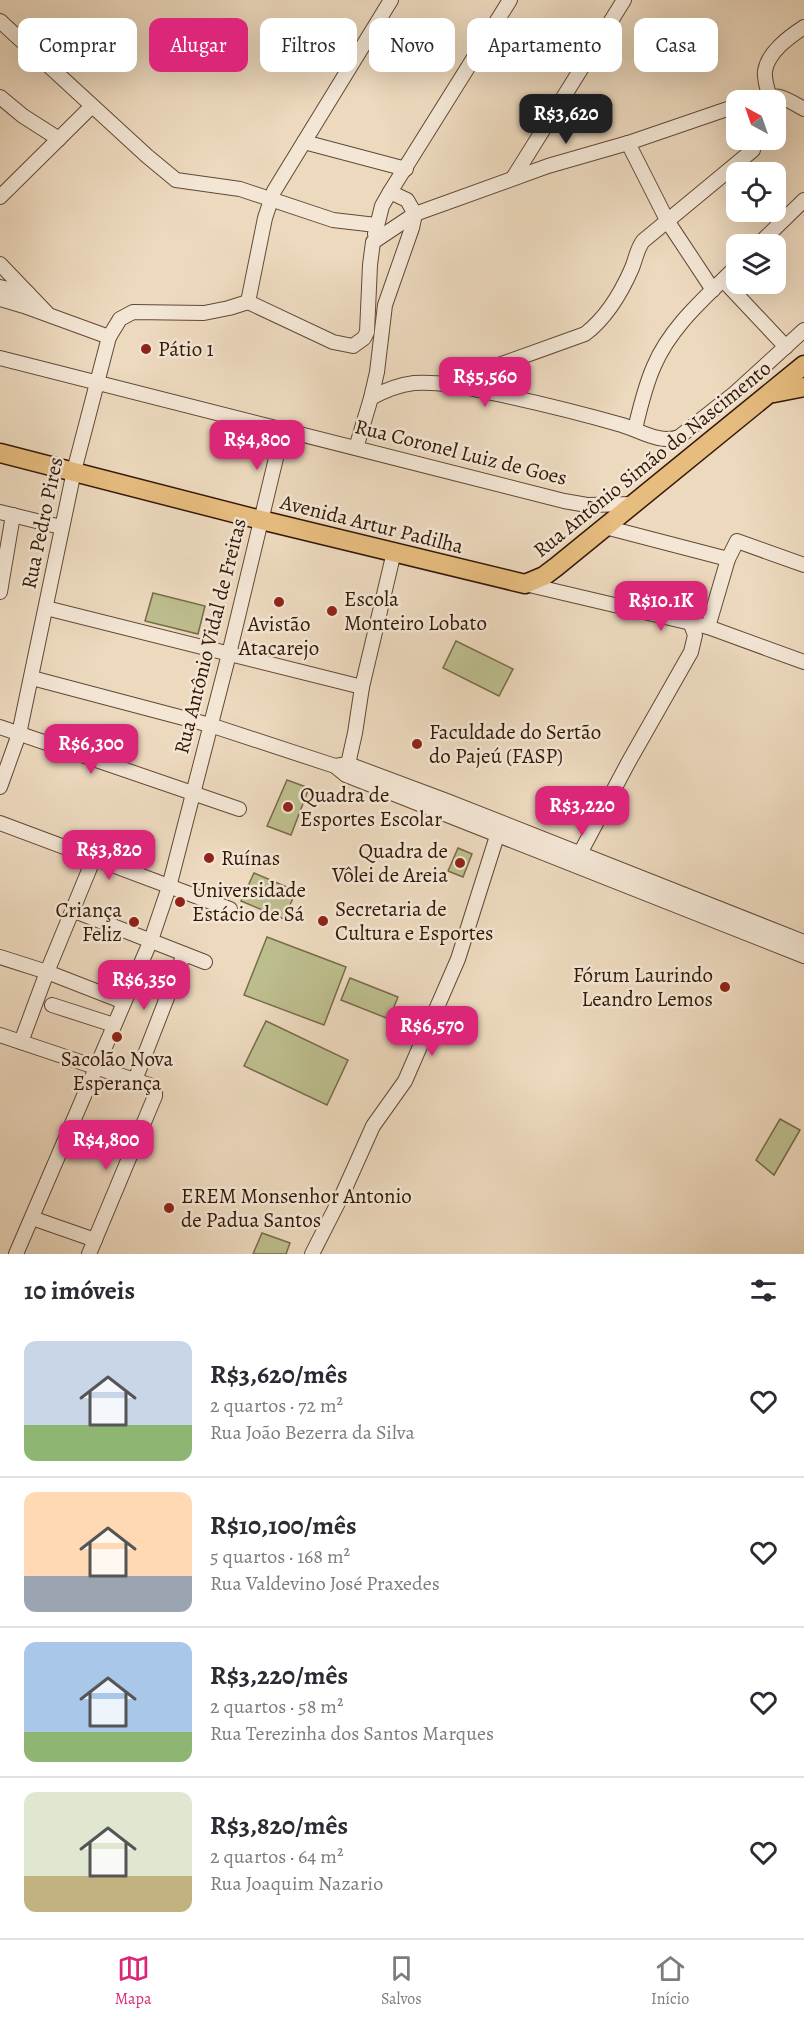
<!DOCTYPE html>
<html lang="pt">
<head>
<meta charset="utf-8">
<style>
  body { margin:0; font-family:Alegreya,serif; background:#f2f2f3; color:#2b2b33; height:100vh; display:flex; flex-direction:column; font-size:22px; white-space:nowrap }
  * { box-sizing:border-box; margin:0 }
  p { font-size:20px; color:#7c7c81 }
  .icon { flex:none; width:33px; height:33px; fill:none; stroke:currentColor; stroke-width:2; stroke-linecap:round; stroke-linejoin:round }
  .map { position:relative; height:1254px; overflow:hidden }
  .side { display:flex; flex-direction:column; background:#fff; flex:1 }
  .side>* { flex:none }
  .banner { position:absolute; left:18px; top:18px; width:768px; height:54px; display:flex; gap:12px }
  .needle { width:39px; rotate:320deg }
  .fabs { position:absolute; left:726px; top:90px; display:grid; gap:12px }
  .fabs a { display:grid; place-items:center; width:60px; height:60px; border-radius:12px; background:#fff; box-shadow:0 6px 24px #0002; font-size:30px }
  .price { position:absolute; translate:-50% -51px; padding:0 14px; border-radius:12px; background:#db2777; color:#fff; font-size:20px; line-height:39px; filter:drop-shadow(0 2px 3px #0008) }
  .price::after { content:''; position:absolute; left:50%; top:36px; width:18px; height:14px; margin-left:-9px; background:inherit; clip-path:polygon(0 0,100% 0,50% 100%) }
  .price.active { background:#222; color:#fff }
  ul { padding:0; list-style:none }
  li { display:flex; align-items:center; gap:18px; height:150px; padding:0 24px }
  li+li { border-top:2px solid #e1e1e2 }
  li span { display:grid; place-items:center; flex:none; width:168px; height:120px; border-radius:12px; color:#555 }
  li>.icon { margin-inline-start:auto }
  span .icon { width:72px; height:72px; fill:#fffc; stroke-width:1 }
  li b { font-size:26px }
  h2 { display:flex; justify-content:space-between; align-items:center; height:72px; padding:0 24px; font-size:26px }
  .pill { padding:0 21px; border-radius:12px; background:#fff; box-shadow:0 6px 24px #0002; font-size:21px; line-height:54px }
  .pill.active { background:#db2777; color:#fff }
  .tabs { display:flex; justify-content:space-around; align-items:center; height:84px; border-top:2px solid #e1e1e2; background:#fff; font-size:16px; color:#7c7c81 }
  .tabs a { display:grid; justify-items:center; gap:3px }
  .tabs .active { color:#db2777 }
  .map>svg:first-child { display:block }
  .green { fill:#bdbe8e; stroke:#786b4a; stroke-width:1.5 }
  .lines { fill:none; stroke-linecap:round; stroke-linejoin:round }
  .minor-casing { stroke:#624835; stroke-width:16 }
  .major-casing { stroke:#331807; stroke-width:21 }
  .minor { stroke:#f3e6d5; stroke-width:14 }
  .major { stroke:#e6bc7f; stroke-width:18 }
  .poi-dot { fill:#8f2418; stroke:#f3e6d5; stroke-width:2 }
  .labels { text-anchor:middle; stroke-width:5; stroke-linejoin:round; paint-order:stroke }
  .poi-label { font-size:21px; fill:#331807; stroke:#f3e6d5; text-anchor:start }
  .street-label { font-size:21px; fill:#331807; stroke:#f3e6d5 }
</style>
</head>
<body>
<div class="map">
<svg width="804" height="1254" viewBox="0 0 804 1254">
  <rect width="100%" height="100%" fill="#edd9be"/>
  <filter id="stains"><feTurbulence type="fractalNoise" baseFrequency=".00333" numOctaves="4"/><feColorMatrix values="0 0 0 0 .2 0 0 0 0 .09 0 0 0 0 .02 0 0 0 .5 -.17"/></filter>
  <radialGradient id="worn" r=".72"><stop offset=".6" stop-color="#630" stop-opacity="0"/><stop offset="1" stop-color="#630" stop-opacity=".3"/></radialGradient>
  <g class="green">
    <polygon points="153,593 205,606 198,634 145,621"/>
    <polygon points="456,641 513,669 499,696 443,668"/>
    <polygon points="287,780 309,788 291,835 267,826"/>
    <polygon points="458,848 472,854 463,877 448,871"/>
    <polygon points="254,873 296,891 284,919 241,901"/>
    <polygon points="267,937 346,967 324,1025 244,995"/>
    <polygon points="350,978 398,997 389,1019 341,1000"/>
    <polygon points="266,1021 348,1060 327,1105 244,1066"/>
    <polygon points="780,1119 800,1130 774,1175 756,1160"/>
    <polygon points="262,1233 290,1243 286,1254 253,1254"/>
  </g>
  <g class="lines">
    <defs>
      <g id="minor">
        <polyline points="0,21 147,156 176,180 240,189 333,220 376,225"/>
        <path d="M769,95C767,87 764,79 765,71C768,52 789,37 804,27"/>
        <polyline points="0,97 23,116 59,139"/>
        <path d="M753,100C777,92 783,97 804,109"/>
        <polyline points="304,142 406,169"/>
        <polyline points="628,143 668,222 713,290"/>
        <polyline points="513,178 624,0"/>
        <polyline points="0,197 92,106"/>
        <polyline points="375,234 382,206 390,192 510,0"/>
        <polyline points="759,244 804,200"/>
        <polyline points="0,264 47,313"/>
        <polyline points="723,280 786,347"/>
        <polyline points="0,287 28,293"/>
        <polyline points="0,299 24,306 109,337"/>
        <polyline points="248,302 265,218 274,191 391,0"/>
        <polyline points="0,358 564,501 587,505 633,504"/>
        <path d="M451,384L482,371L585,334C606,318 622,291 632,268C636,258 637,249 643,241L753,150"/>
        <polyline points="371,398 377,372 385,305 412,228 415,214 407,200 390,192"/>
        <path d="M635,429C640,408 645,386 654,366C671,326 706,297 736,267"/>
        <path d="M356,448L371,398C385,390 398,385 414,383C442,381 469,388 497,394C539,403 580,413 622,425C641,431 660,444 679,437L735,393L804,330"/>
        <polyline points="0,512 61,527"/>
        <polyline points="605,527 728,559"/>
        <polyline points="525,584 708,627 804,662"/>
        <polyline points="0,592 13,515"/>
        <polyline points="46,608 362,687"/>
        <polyline points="708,627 728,559 737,541 804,565"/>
        <polyline points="32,678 210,725 335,766 346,775 804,956"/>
        <polyline points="0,727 239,809"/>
        <polyline points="335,766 348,764 447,801 804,942"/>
        <polyline points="346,773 355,733 362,687 394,552"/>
        <polyline points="0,787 19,734 74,471 109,337 120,319 133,312 204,313 229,308 248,302 333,342 353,346 364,338 367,332 370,265 373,242 415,214 548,166 628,143 736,106"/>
        <polyline points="0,823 230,909"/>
        <polyline points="576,861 628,763 691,652 695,635 690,622"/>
        <polyline points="72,910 205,962"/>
        <polyline points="0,957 47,972 124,1002"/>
        <polyline points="52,1005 114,1025"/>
        <polyline points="0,1035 152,1086 155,1092 155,1096 89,1254"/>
        <polyline points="21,1042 47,972 94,858"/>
        <polyline points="135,1080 184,954"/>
        <polyline points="32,1218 95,1240"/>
        <polyline points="16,1254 151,940 169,887 229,654 283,429"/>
        <polyline points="312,1254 343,1193 373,1126 405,1081 458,959 497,836"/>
      </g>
      <g id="major">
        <polyline points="774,393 804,387"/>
        <polyline points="0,453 261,520 525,584 544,576 556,567 804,365"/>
      </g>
    </defs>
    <use href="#minor" class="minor-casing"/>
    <use href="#major" class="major-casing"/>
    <use href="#minor" class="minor"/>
    <use href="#major" class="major"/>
  </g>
  <g class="poi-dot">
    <circle cx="146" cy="349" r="6"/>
    <circle cx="279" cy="602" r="6"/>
    <circle cx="332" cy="611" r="6"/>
    <circle cx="417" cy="744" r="6"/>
    <circle cx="288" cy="807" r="6"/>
    <circle cx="209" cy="858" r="6"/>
    <circle cx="460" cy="863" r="6"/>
    <circle cx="180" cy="902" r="6"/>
    <circle cx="323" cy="921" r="6"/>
    <circle cx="134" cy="922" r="6"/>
    <circle cx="725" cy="987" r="6"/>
    <circle cx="117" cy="1037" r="6"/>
    <circle cx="169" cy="1208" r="6"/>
  </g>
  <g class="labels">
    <g class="poi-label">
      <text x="158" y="356">Pátio 1</text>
      <text x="344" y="606">Escola<tspan x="344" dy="24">Monteiro Lobato</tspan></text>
      <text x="279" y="631" text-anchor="middle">Avistão<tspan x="279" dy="24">Atacarejo</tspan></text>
      <text x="429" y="739">Faculdade do Sertão<tspan x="429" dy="24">do Pajeú (FASP)</tspan></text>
      <text x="300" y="802">Quadra de<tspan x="300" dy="24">Esportes Escolar</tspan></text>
      <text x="448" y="858" text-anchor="end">Quadra de<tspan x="448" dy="24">Vôlei de Areia</tspan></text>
      <text x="221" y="865">Ruínas</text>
      <text x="192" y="897">Universidade<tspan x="192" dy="24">Estácio de Sá</tspan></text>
      <text x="335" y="916">Secretaria de<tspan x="335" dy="24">Cultura e Esportes</tspan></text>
      <text x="122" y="917" text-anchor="end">Criança<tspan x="122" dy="24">Feliz</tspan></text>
      <text x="713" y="982" text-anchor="end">Fórum Laurindo<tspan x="713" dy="24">Leandro Lemos</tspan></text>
      <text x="117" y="1066" text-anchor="middle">Sacolão Nova<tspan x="117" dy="24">Esperança</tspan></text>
      <text x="181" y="1203">EREM Monsenhor Antonio<tspan x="181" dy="24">de Padua Santos</tspan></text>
    </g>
    <g class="street-label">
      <text transform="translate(461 452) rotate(14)" y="7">Rua Coronel Luiz de Goes</text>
      <text transform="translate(652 459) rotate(-39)" y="7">Rua Antônio Simão do Nascimento</text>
      <text transform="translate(42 523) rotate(-78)" y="7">Rua Pedro Pires</text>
      <text transform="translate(372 524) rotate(14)" y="7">Avenida Artur Padilha</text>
      <text transform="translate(210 636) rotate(-76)" y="7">Rua Antônio Vidal de Freitas</text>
    </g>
  </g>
  <rect width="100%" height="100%" filter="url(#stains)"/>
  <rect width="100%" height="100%" fill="url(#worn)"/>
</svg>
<div class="fabs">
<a><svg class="needle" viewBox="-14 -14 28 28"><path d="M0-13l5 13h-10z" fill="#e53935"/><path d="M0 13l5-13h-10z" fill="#7c7c81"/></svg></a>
<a><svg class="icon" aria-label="locate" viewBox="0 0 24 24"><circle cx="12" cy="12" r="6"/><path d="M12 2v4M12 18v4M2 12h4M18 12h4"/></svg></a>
<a><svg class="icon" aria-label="layers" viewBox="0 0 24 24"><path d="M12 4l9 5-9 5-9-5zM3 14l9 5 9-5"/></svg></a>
</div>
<b class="price active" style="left:566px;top:145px">R$3,620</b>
<b class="price" style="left:485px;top:408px">R$5,560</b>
<b class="price" style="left:257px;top:471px">R$4,800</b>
<b class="price" style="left:661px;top:632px">R$10.1K</b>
<b class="price" style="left:91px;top:775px">R$6,300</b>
<b class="price" style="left:582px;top:837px">R$3,220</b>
<b class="price" style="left:109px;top:881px">R$3,820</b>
<b class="price" style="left:144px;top:1011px">R$6,350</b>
<b class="price" style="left:432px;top:1057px">R$6,570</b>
<b class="price" style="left:106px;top:1171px">R$4,800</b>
<div class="banner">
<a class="pill">Comprar</a>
<a class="pill active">Alugar</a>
<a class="pill">Filtros</a>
<a class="pill">Novo</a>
<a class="pill">Apartamento</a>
<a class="pill">Casa</a>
</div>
</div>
<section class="side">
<h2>10 imóveis<svg class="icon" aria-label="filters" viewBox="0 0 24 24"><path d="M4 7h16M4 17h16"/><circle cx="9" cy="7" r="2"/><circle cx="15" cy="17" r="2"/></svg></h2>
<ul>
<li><span style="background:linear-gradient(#c9d6e8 70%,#8fb573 0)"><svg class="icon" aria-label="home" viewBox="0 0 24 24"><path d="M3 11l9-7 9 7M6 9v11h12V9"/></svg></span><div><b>R$3,620/mês</b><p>2 quartos · 72 m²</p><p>Rua João Bezerra da Silva</p></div><svg class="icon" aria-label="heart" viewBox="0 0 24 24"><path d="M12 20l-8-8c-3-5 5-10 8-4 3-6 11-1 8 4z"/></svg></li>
<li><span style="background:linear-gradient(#ffd9b3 70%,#9aa5b1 0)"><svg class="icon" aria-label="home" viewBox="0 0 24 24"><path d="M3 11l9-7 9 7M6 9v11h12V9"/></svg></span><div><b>R$10,100/mês</b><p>5 quartos · 168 m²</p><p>Rua Valdevino José Praxedes</p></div><svg class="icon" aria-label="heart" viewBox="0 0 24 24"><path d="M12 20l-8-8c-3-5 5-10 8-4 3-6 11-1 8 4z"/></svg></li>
<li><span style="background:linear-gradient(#a9c7e8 75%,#8fb573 0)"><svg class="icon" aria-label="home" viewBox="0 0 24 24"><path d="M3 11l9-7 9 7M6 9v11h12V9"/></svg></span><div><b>R$3,220/mês</b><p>2 quartos · 58 m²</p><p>Rua Terezinha dos Santos Marques</p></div><svg class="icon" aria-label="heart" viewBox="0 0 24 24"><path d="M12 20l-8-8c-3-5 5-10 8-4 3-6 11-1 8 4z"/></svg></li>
<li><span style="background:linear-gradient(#dfe7d0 70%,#c2b280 0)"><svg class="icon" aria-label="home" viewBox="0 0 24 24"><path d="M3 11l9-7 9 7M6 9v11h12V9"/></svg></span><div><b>R$3,820/mês</b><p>2 quartos · 64 m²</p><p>Rua Joaquim Nazario</p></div><svg class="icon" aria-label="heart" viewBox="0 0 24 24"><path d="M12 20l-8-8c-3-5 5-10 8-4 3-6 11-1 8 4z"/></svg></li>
</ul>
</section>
<nav class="tabs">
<a class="active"><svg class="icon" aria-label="map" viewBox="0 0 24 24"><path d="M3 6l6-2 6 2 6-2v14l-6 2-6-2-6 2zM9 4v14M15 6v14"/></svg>Mapa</a>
<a><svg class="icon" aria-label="saved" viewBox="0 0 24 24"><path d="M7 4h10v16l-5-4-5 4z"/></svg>Salvos</a>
<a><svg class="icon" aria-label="home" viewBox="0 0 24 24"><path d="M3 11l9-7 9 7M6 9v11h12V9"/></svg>Início</a>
</nav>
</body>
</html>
